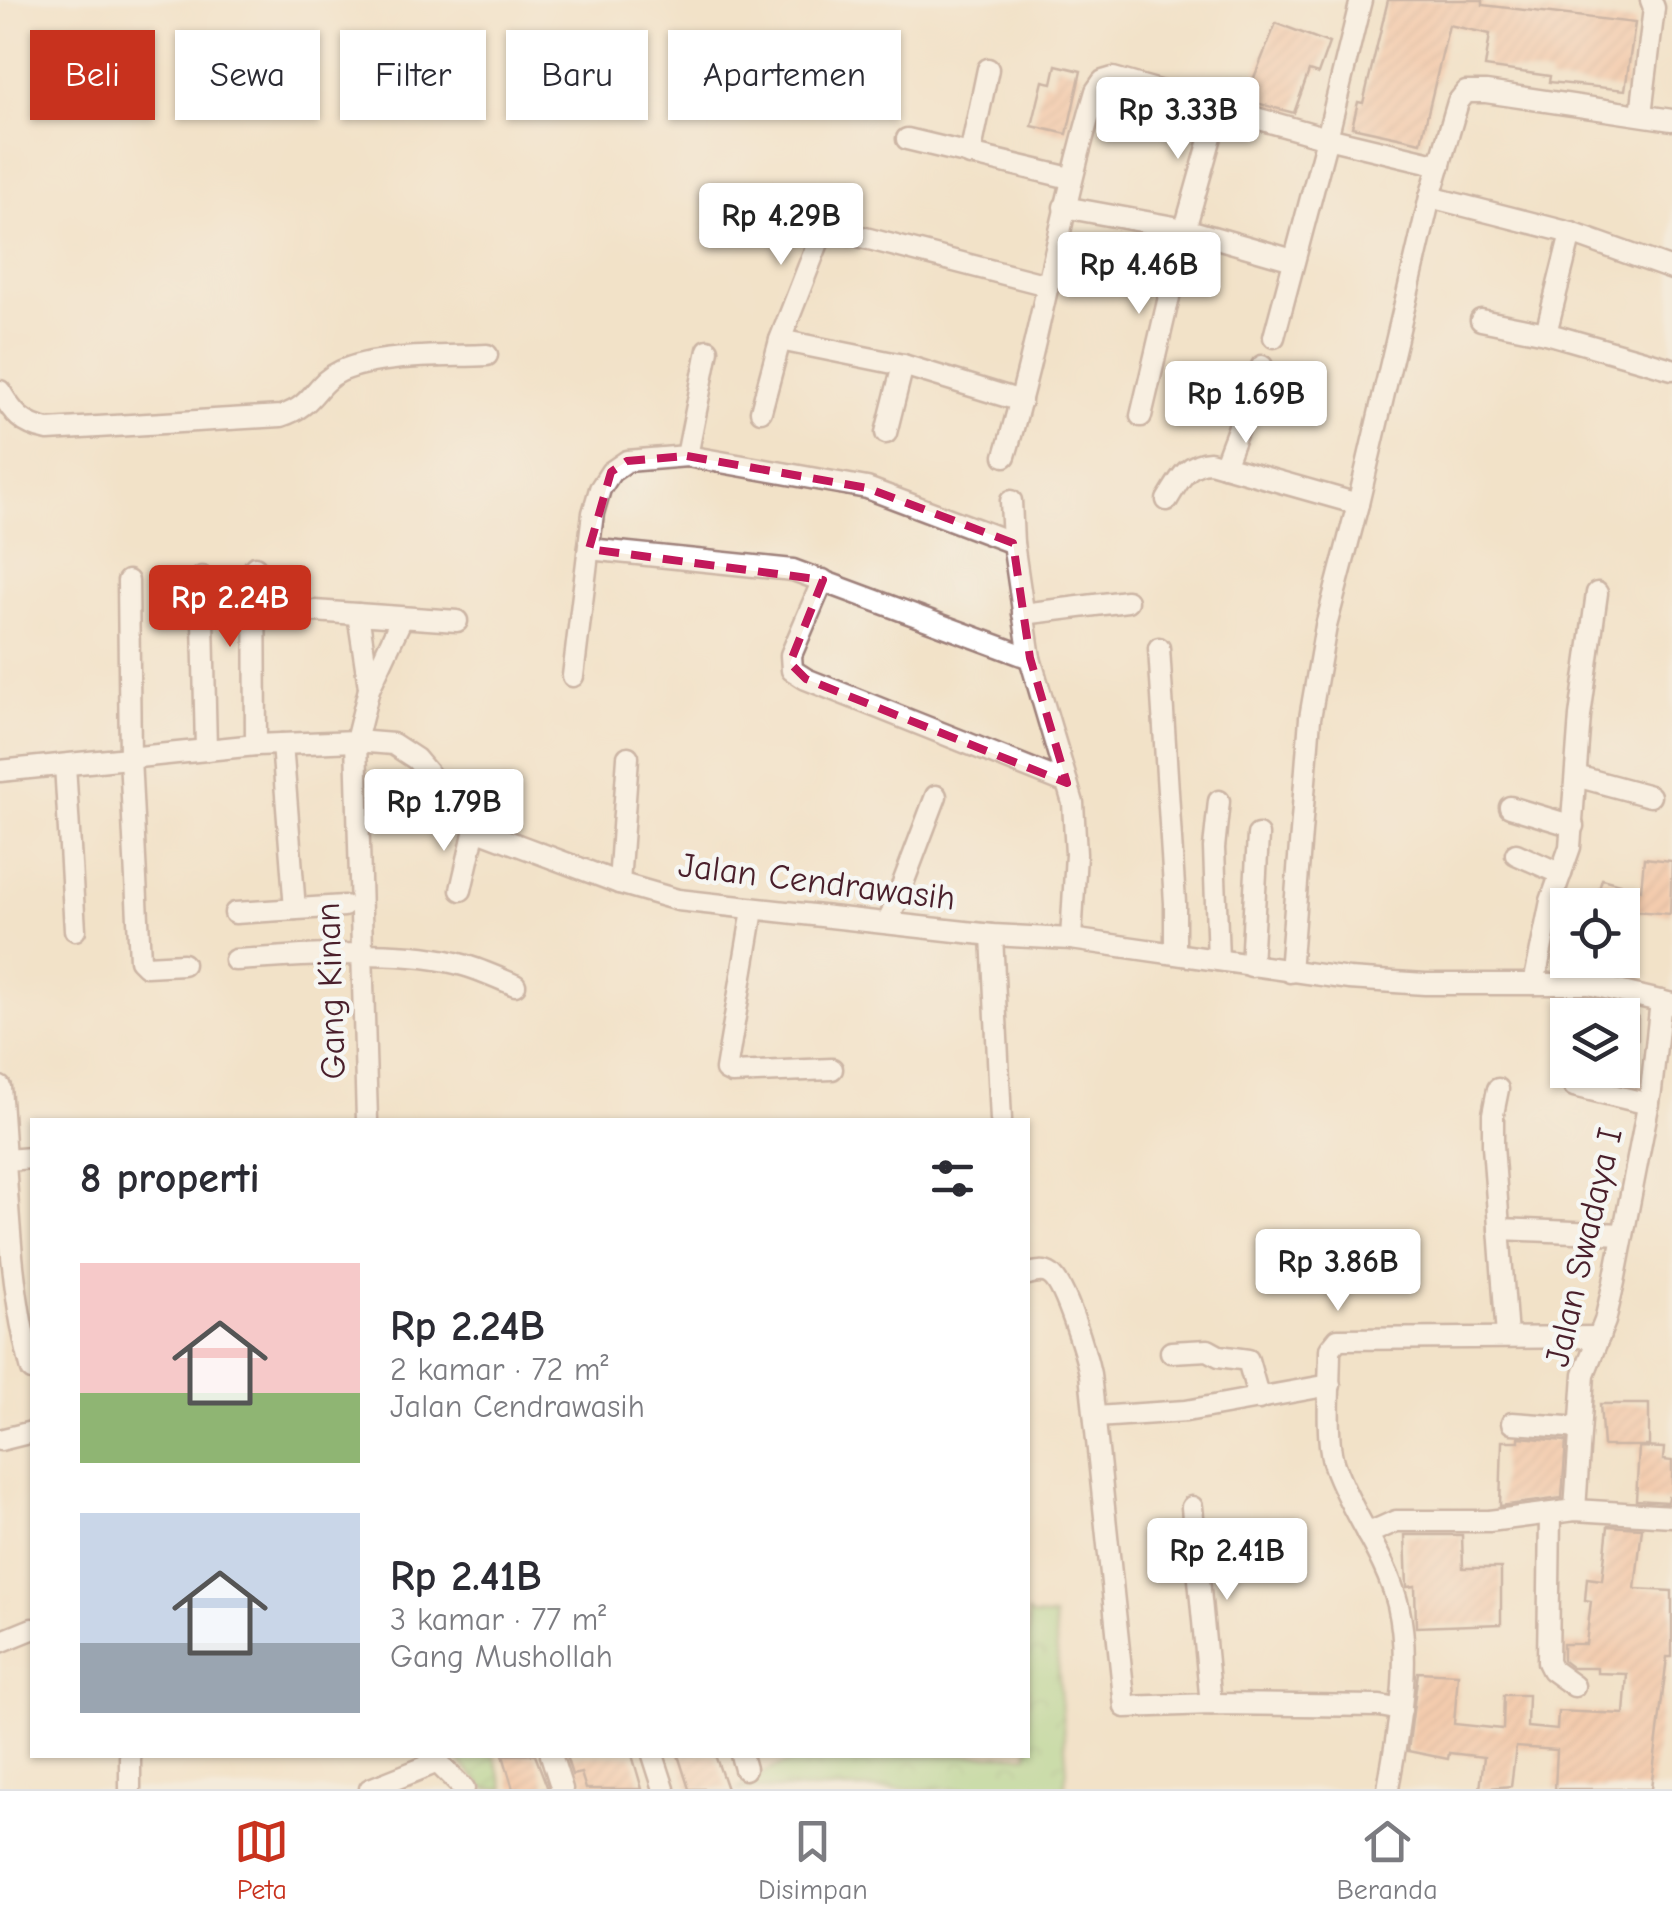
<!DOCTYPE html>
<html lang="id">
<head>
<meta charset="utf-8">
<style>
  body { margin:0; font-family:"Comic Neue",sans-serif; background:#f2f2f3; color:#2b2b33; height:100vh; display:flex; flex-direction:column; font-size:38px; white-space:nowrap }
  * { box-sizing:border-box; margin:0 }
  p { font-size:32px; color:#7c7c81 }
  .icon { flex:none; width:55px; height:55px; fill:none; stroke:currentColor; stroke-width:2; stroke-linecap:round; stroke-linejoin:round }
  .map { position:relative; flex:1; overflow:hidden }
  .sheet { position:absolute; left:30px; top:1118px; width:1000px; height:640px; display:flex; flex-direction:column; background:#fff; border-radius:0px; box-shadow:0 2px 8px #0004 }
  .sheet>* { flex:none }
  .top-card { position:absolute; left:30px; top:30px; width:1000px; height:90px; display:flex; gap:20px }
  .fabs { position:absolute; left:1550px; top:888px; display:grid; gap:20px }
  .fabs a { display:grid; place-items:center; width:90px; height:90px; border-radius:0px; background:#fff; box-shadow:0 2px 8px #0004; font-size:50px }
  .price { position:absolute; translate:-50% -85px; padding:0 22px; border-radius:10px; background:#fff; color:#222; font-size:32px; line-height:65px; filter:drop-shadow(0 2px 5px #0008) }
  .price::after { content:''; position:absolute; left:50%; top:60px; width:30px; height:22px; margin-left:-15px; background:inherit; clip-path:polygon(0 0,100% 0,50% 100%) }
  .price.active { background:#c8321e; color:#fff }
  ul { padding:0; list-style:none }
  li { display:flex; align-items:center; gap:30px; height:250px; padding:0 50px }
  li span { display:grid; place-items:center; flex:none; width:280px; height:200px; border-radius:0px; color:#555 }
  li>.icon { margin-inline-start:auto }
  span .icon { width:120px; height:120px; fill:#fffc; stroke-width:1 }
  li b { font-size:42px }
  h2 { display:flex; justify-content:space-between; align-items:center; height:120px; padding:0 50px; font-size:42px }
  .chip { padding:0 35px; border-radius:0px; background:#fff; box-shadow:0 2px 8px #0004; font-size:35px; line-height:90px }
  .chip.active { background:#c8321e; color:#fff }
  .tabs { display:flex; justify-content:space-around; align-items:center; height:140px; border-top:2px solid #e1e1e2; background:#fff; font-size:28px; color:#7c7c81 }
  .tabs a { display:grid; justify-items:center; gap:5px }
  .tabs .active { color:#c8321e }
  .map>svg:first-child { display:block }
  .park { fill:url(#park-crowns); stroke:#737a58; stroke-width:2.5 }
  .garden { fill:url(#garden-furrows); stroke:#737a58; stroke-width:2.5 }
  .building { fill:url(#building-hatch) }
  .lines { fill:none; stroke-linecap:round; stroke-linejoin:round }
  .minor-casing { stroke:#9e807a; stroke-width:25 }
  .minor { stroke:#fff; stroke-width:20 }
  .marked { fill:none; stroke:#c2185b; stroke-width:8; stroke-dasharray:20 12; stroke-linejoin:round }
  .labels { text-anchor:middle; stroke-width:9; stroke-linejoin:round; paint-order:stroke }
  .street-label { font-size:35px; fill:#4a1f2b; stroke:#f6f6f2 }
</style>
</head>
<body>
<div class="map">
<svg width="1672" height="1789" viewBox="0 0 1672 1789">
  <defs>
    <pattern id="park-crowns" width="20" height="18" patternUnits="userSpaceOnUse" patternTransform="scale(2.5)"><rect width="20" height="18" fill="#9cd486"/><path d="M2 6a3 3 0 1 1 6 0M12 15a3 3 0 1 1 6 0" fill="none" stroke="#88b674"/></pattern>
    <pattern id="garden-furrows" width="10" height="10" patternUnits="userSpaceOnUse" patternTransform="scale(2.5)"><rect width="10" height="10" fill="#9cd486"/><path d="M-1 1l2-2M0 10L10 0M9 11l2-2" fill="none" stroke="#88b674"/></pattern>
    <pattern id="building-hatch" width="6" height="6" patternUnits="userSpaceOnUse" patternTransform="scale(2.5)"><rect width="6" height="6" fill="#f5b18e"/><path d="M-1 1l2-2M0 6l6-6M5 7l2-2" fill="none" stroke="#c88f74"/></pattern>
  </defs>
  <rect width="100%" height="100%" fill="#f6f6f2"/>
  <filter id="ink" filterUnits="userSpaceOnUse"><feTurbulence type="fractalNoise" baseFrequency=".01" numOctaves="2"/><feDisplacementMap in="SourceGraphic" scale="20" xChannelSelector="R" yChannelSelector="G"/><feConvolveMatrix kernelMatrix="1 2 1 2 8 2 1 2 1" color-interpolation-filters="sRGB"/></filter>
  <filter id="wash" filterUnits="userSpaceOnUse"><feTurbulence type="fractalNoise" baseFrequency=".0048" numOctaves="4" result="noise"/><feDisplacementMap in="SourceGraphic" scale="40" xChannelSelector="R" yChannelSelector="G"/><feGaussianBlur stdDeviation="2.25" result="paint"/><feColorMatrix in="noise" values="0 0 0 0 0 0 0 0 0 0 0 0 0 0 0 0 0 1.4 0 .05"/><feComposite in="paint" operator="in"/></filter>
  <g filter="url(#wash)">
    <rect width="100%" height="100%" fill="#f2e2c8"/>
    <polygon class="park" points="1028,1613 1032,1616 1054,1617 1067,1770 1064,1789 739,1789 769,1770 806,1755 1028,1755"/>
    <polygon class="garden" points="458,1755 494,1755 505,1789 486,1789 460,1762"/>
    <g id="blocks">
      <g class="building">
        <polygon points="1388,0 1483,0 1483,5 1635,23 1625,90 1549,82 1550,76 1485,67 1490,34 1449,25 1421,142 1352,127 1358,102 1363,103"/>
        <polygon points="1276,23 1329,43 1318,74 1309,71 1294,113 1245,100"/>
        <polygon points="1056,65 1081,71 1067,134 1032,126 1043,81 1052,83"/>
        <polygon points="1118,96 1194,117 1187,138 1148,125 1146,130 1111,120"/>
        <polygon points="1644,858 1672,861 1670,914 1635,911 1596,900 1602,879 1641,890"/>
        <polygon points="1622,1015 1638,1016 1638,1039 1622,1038"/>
        <polygon points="1600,1404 1649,1404 1649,1446 1603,1446"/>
        <polygon points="1519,1437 1566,1441 1562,1498 1500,1506 1502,1441 1519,1441"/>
        <polygon points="1639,1447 1664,1448 1663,1460 1672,1461 1672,1498 1668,1497 1667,1502 1636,1500"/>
        <polygon points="1608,1526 1642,1528 1635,1589 1672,1591 1672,1657 1667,1657 1651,1789 1555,1789 1557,1750 1516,1747 1511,1786 1480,1789 1484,1757 1449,1753 1448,1759 1408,1751 1418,1672 1458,1674 1454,1724 1503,1729 1504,1695 1528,1695 1527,1727 1557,1730 1558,1711 1624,1714 1627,1674 1597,1673 1597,1668 1572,1668 1563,1661 1563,1644 1586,1644 1591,1601 1585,1600 1587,1578 1602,1580"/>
        <polygon points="1405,1535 1462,1535 1463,1568 1501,1568 1501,1624 1416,1627 1415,1586 1407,1587"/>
        <polygon points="503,1755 535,1755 548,1789 513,1789"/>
        <polygon points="632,1755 642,1789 586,1789 581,1773 572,1775 566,1756"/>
        <polygon points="678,1755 715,1755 727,1789 689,1789"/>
      </g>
    </g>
  </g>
  <g filter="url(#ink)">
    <use href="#blocks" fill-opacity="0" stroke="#9e807a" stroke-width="2.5"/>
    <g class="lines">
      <defs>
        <g id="minor">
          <polyline points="1641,114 1654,8 1651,0"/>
          <polyline points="907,139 1070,178"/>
          <polyline points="970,155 988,69"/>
          <polyline points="1430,197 1571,233 1672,269"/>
          <polyline points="1064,207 1185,229 1293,260"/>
          <polyline points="1481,320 1546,333 1672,369"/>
          <polyline points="1546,333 1571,233"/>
          <polyline points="1274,337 1327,138 1440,165"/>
          <polyline points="780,340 903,365 1021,401"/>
          <path d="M0,391C13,413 22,425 48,430L281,416C316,405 313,384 341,371C378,354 446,357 487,355"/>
          <polyline points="761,411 780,340 819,240 829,233 842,232 1047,285"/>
          <polyline points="1141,416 1185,229 1219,108"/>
          <polyline points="886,433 903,365"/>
          <polyline points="687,456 708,350"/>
          <path d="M1005,456C1041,336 1060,211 1096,91L1103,81L1113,78L1327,138L1361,0"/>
          <polyline points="1224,466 1262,366"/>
          <path d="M1167,500C1179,481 1186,463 1210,462L1358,504"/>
          <polyline points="1011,501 1013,543 1030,658 1073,803 1076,854 1071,939"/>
          <polyline points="589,549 793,570 1030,658"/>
          <polyline points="255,567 256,745"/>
          <polyline points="202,577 206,749"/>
          <polyline points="823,580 791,655 792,670 806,679 1067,783"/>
          <polyline points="128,581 130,757 140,960 146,966 183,964"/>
          <polyline points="314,611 457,621"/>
          <polyline points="358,614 369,687"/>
          <polyline points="1023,614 1127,601"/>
          <polyline points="1159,648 1175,903 1175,952"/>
          <polyline points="573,676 593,513 600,489 611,472 627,461 687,456 867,488 1013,543"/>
          <polyline points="282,744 295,909"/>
          <polyline points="65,765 75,930"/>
          <polyline points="0,771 256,745 356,741 393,744 416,759 475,829 619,883 678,900 992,935 1071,939 1349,979 1425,984 1589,984 1672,1004"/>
          <polyline points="1576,776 1650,796"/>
          <polyline points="1510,807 1573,826"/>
          <polyline points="1516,854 1561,874"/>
          <polyline points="619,883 628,757"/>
          <polyline points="461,890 475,829"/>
          <polyline points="753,910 726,1070 732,1073 832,1069"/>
          <polyline points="235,913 344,906"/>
          <polyline points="888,923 936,796"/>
          <polyline points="992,935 1001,1120"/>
          <path d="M235,960C301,957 400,946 463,965C481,970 498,978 515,985"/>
          <polyline points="1218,960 1214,848 1219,801"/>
          <polyline points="1251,966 1258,835"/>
          <polyline points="1290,972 1310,718 1326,626 1358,504 1430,197 1458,102 1466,92 1486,92 1672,120"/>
          <polyline points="1534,984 1551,901 1570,847 1580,716 1597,593"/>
          <polyline points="1574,1086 1649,1104"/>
          <path d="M0,1087C8,1180 7,1280 32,1370"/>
          <polyline points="1498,1089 1493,1114 1493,1145 1507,1337"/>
          <polyline points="367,1120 356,741 369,689 402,618"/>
          <polyline points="6,1160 32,1158"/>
          <polyline points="1499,1229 1623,1234"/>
          <path d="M1028,1274C1036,1272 1044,1270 1051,1275C1066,1286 1086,1355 1090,1374L1125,1707L1211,1704L1380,1706L1401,1710"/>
          <polyline points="1171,1352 1208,1350 1219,1356 1248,1360 1259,1399"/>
          <polyline points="1096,1417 1186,1411 1330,1385"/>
          <polyline points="1512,1423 1580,1428"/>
          <polyline points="0,1440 32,1432"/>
          <polyline points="1192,1507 1211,1704"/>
          <polyline points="1575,1510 1584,1374 1605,1321 1614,1282 1651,1091 1661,1001"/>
          <polyline points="1550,1514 1548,1662 1552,1670 1574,1686"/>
          <polyline points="1367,1534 1396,1521 1489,1521 1575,1510 1672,1516"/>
          <polyline points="0,1642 32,1629"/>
          <polyline points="130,1755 130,1789"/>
          <polyline points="430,1755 464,1789"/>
          <polyline points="551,1755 562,1789"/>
          <polyline points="653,1755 664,1789"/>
          <polyline points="741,1755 745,1769"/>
          <polyline points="370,1789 438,1762"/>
          <path d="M1388,1789C1398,1729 1412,1665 1398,1605C1385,1554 1351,1514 1334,1465C1325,1440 1330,1378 1330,1349L1338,1339L1599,1337"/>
        </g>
      </defs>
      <use href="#minor" class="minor-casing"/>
      <use href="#minor" class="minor"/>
    </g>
  </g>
  <path d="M0 0H1672V1789H0ZM687,456L867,488L1013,543L1030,658L1067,783L806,679L790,663L823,580L589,549L611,472L627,461Z" fill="#f2e2c8" fill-opacity=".55" fill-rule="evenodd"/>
  <path class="marked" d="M687,456L867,488L1013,543L1030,658L1067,783L806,679L790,663L823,580L589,549L611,472L627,461Z"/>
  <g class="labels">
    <g class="street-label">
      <text transform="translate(817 881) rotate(7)" y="12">Jalan Cendrawasih</text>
      <text transform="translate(330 991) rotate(-92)" y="12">Gang Kinan</text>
      <text transform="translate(1583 1247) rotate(-77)" y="12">Jalan Swadaya I</text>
    </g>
  </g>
</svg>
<div class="fabs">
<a><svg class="icon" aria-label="locate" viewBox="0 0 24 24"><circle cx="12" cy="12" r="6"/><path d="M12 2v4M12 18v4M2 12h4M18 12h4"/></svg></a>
<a><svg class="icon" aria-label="layers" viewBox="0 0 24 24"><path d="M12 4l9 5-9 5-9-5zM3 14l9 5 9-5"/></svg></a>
</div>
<b class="price" style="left:1178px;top:162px">Rp 3.33B</b>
<b class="price" style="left:781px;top:268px">Rp 4.29B</b>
<b class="price" style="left:1139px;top:317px">Rp 4.46B</b>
<b class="price" style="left:1246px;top:446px">Rp 1.69B</b>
<b class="price active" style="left:230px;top:650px">Rp 2.24B</b>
<b class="price" style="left:444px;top:854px">Rp 1.79B</b>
<b class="price" style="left:1338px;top:1314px">Rp 3.86B</b>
<b class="price" style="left:1227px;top:1603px">Rp 2.41B</b>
<div class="top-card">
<a class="chip active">Beli</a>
<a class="chip">Sewa</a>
<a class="chip">Filter</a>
<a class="chip">Baru</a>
<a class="chip">Apartemen</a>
</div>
<section class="sheet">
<h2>8 properti<svg class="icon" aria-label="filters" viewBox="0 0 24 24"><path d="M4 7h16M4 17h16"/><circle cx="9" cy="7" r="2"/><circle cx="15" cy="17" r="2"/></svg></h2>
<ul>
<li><span style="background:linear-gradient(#f6c9c9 65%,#8fb573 0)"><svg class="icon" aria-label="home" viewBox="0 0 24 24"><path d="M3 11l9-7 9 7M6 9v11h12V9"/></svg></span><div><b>Rp 2.24B</b><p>2 kamar · 72 m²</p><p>Jalan Cendrawasih</p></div></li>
<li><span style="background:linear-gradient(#c9d6e8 65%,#9aa5b1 0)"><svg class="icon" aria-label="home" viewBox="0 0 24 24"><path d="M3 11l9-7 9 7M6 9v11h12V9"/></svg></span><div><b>Rp 2.41B</b><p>3 kamar · 77 m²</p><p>Gang Mushollah</p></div></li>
</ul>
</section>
</div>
<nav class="tabs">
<a class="active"><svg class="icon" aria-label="map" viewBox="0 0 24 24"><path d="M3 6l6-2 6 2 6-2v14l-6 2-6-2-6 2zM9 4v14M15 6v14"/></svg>Peta</a>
<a><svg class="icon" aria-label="saved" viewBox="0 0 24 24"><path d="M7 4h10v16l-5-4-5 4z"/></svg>Disimpan</a>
<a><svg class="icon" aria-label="home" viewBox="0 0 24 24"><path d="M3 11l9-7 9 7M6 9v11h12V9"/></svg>Beranda</a>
</nav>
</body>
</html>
